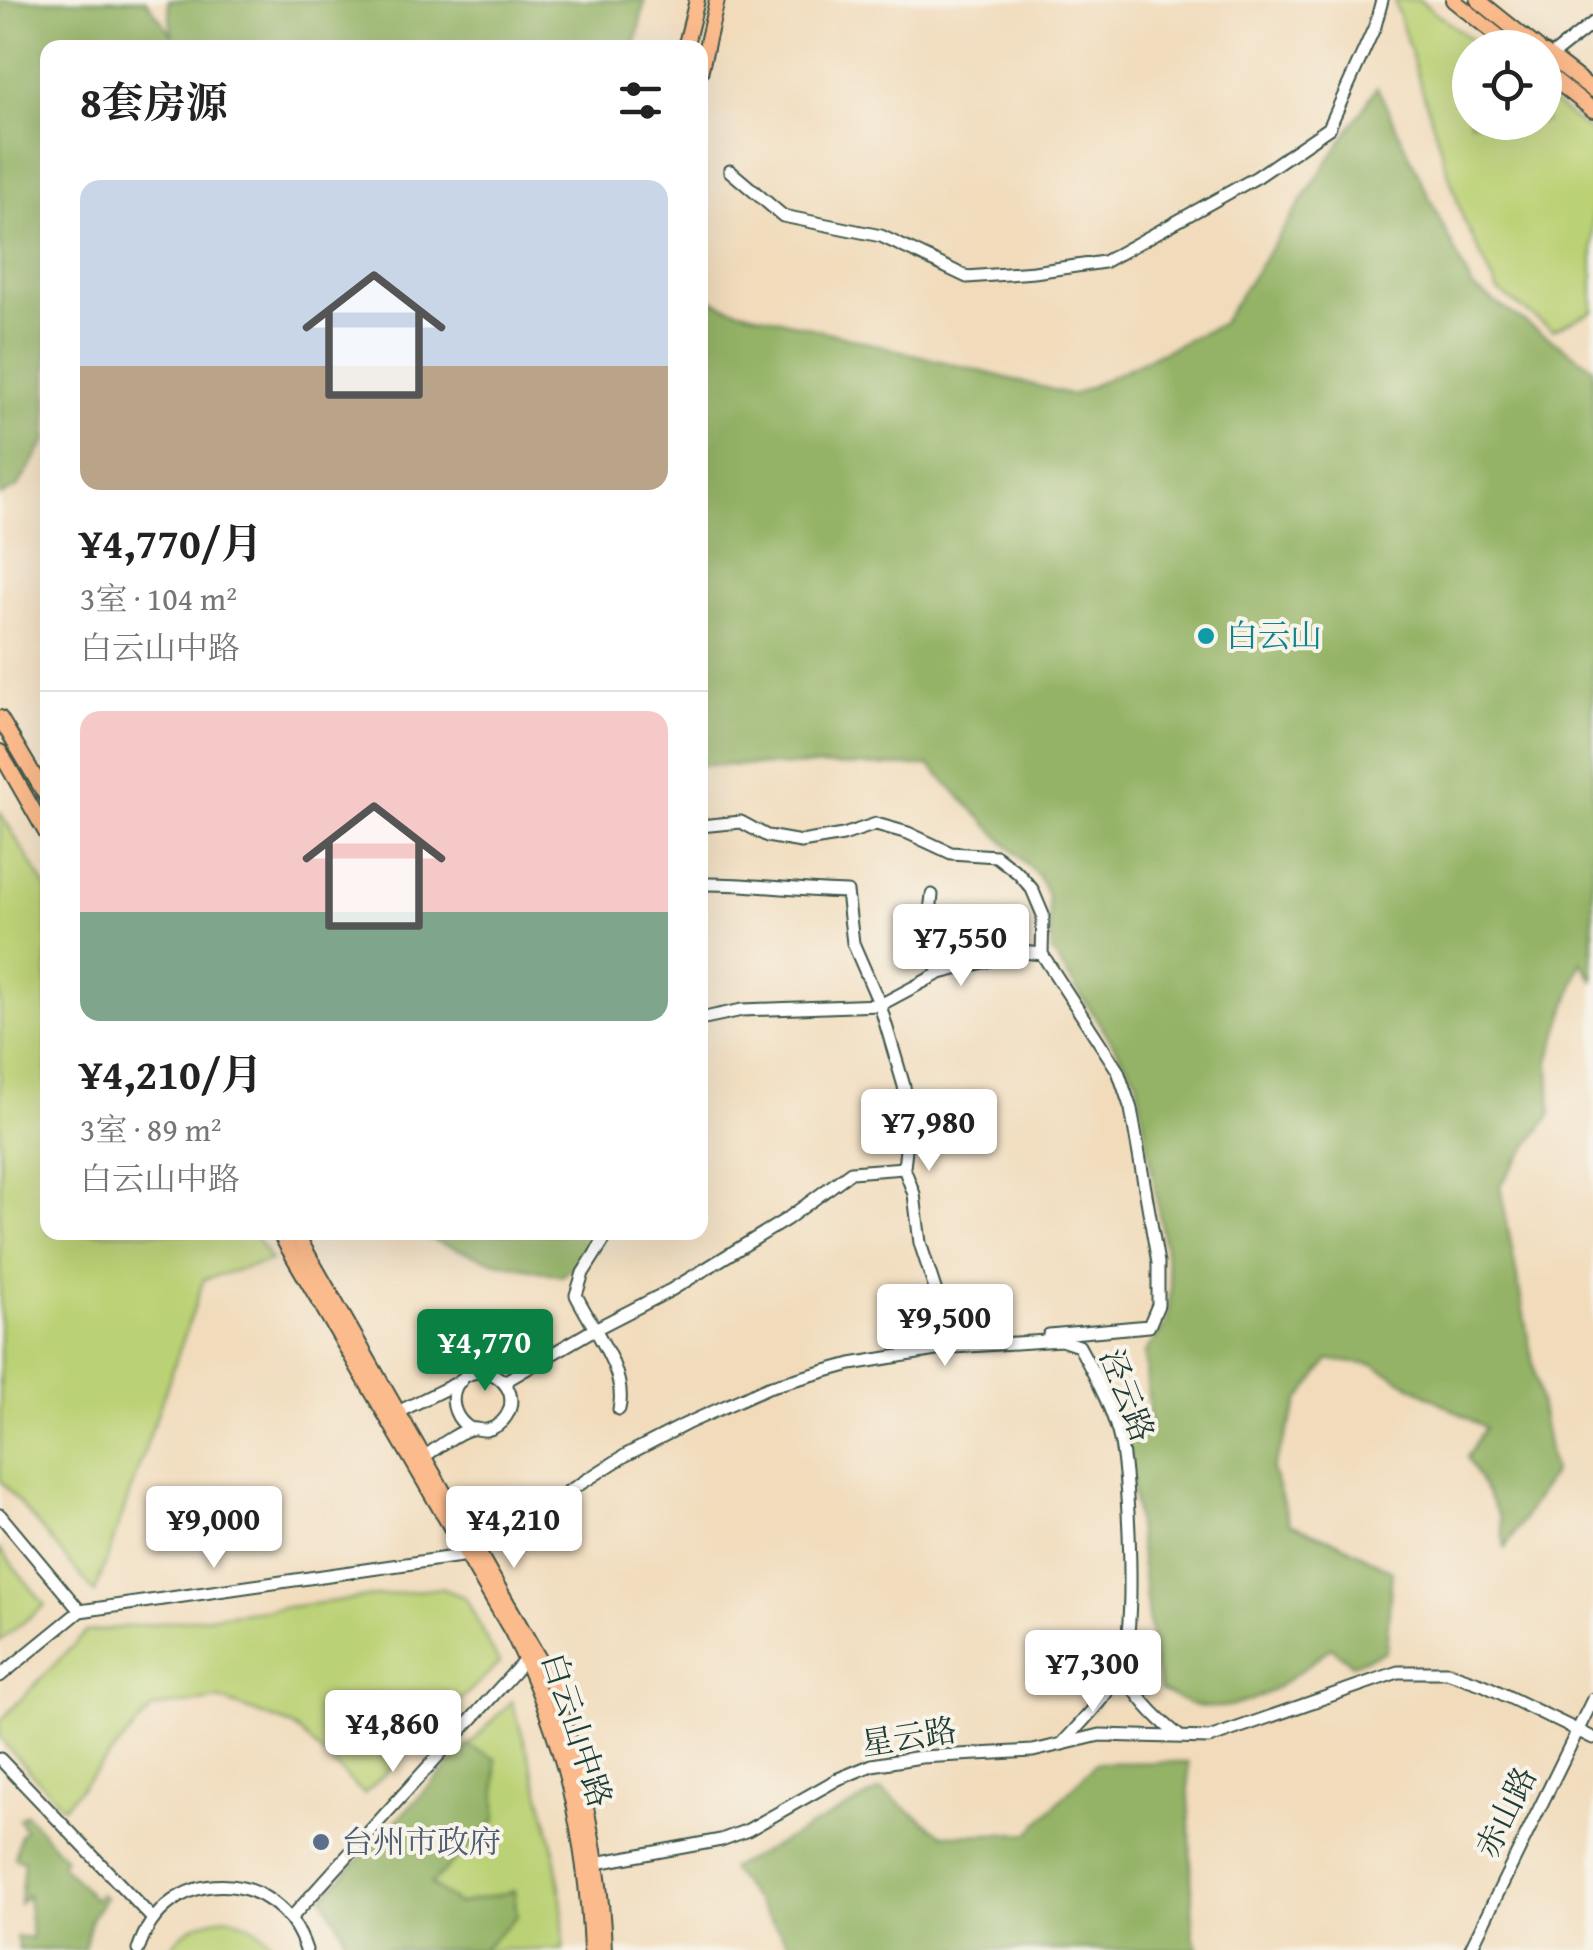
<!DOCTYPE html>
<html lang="zh">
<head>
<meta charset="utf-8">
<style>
  body { margin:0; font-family:"Gentium Book Plus","Noto Serif SC",serif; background:#f6f6f6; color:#222; height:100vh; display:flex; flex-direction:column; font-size:38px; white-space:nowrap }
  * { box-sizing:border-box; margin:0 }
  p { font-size:32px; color:#767676 }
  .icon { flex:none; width:55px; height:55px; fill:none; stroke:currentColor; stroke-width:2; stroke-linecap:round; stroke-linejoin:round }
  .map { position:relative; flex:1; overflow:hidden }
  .details { position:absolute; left:40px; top:40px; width:668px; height:1200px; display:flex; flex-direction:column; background:#fff; border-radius:20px; box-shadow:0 10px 40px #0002 }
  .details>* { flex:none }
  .controls { position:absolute; left:1452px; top:30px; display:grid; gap:20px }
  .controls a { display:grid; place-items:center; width:110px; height:110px; border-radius:50%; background:#fff; box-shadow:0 10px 40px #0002; font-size:50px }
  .price { position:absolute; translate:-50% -85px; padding:0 22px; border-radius:10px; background:#fff; color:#222; font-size:32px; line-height:65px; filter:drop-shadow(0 2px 5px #0008) }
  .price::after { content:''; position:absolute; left:50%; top:60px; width:30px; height:22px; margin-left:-15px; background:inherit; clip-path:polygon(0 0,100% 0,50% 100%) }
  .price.on { background:#0b8043; color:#fff }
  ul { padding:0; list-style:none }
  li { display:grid; align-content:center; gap:20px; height:530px; padding:0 40px }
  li+li { border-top:2px solid #e0e0e0 }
  li span { display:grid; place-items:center; height:310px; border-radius:20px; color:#555 }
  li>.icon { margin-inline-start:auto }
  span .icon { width:180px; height:180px; fill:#fffc; stroke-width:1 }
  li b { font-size:42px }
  h2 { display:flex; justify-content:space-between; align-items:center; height:120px; padding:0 40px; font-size:42px }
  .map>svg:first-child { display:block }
  .green { fill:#bbd175; stroke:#6d8754; stroke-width:2.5 }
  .forest { fill:#94b366; stroke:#5a784d; stroke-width:2.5 }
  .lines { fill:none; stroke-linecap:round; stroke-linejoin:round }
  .minor-casing { stroke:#3e5548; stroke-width:15 }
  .major-casing { stroke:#3e5548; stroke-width:18 }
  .minor { stroke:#fff; stroke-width:11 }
  .major { stroke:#fbbb8c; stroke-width:14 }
  .culture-dot { fill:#0f9aa8; stroke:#f7f3e8; stroke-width:4 }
  .service-dot { fill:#5c6f8a; stroke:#f7f3e8; stroke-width:4 }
  .labels { text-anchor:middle; stroke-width:8; stroke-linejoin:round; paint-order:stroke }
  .culture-label { font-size:32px; fill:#0d838f; stroke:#f7f3e8; text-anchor:start }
  .street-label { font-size:32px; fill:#1f3d34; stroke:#f7f3e8 }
  .service-label { font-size:32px; fill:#4e5e75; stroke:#f7f3e8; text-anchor:start }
</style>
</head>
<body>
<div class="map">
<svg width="1593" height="1950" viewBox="0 0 1593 1950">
  <rect width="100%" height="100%" fill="#f7f3e8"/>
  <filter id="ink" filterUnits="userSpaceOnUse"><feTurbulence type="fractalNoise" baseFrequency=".01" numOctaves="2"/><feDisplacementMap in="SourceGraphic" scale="20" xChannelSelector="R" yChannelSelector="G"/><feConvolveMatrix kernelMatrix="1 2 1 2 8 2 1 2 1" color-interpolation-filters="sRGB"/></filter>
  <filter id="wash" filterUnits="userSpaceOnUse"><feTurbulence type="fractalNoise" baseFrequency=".0048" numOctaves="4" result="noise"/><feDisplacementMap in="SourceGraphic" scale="40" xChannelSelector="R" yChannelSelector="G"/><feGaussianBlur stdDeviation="2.25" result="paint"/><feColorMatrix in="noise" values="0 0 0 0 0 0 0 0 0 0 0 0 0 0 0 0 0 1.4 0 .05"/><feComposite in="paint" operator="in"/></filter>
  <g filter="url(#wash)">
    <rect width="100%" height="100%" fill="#f1dbbb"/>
    <g class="green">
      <polygon points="1394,0 1419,0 1481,47 1470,48 1470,122 1545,122 1545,97 1593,134 1593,311 1553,330 1498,291 1462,216"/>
      <polygon points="0,812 47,889 48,1232 253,1233 271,1261 204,1279 95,1593 0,1480"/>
      <polygon points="0,1549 45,1605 0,1641"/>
      <polygon points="440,1588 465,1597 499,1663 364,1794 293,1726 219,1699 153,1708 63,1807 0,1739 0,1721 86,1632"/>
      <path d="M512,1701C536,1781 567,1865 563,1950H346L343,1932L323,1897Z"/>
      <path d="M229,1917C251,1923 263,1931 277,1950H169C184,1927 202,1919 229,1917Z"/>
    </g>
    <g class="forest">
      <polygon points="0,0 146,0 172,35 168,0 645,0 635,47 48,48 47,439 18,487 0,496"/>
      <path d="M1377,87L1472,287L1593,367V980L1581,961L1549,1061L1551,1114L1500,1185L1553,1472L1505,1548L1500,1518L1467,1457L1485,1428L1374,1365L1329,1360L1300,1399L1272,1470L1290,1524L1340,1543L1392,1571L1386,1651L1352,1664L1331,1647C1291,1678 1251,1715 1197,1706C1185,1704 1172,1695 1161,1690L1153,1658L1126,1435L1150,1429L1145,1352L1167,1324L1171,1288L1137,1080L1052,952L1048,896L1039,877L930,766L700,765V294L725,306L1073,395L1221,324Z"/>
      <polygon points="413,1233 600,1232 600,1233 583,1260 562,1276 489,1260"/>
      <polygon points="468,1746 496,1759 496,1820 431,1884 457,1904 514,1891 517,1916 482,1950 346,1950 343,1932 323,1897"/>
      <polygon points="1188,1762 1193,1935 1199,1950 795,1950 730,1869 881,1790 943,1835 1029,1833 1096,1763"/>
      <polygon points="26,1814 65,1858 61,1864 94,1899 99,1894 105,1897 91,1919 84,1950 19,1950 16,1937 32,1939 27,1895 20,1903 24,1861 15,1858 20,1835 25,1831 19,1819"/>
    </g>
  </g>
  <g filter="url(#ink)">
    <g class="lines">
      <defs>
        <g id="minor">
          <polyline points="1550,57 1593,23"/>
          <polyline points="730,171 783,216 881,236 967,277 1034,272 1104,262 1257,177 1329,128 1375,26 1382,0"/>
          <polyline points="700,826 741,822 767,836 801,842 843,835 876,824 908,833 951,853 996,856 1018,873 1032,889 1043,915 1042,954 1118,1071 1131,1109 1158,1263 1158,1305 1149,1326 1049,1335"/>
          <path d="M700,884C750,883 797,891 847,892L853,943L880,1005L904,1086L909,1120L904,1168L914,1194L920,1243L954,1347"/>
          <polyline points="932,895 926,946 940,973"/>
          <polyline points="700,1019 742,1010 880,1005 940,973 1023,952 1042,954"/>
          <path d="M609,1232L583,1273L576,1295C592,1328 628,1372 619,1409"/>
          <polyline points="504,1382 593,1330 671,1290 787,1219 851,1172 904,1168"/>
          <polyline points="398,1412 461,1381"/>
          <path d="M424,1457C434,1450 460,1430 472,1429C477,1428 482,1431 487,1430C503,1426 514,1410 510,1394C507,1384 498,1375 488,1373C452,1365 440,1411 471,1429"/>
          <polyline points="0,1515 80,1611"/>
          <path d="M1121,1667C1136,1696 1153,1715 1178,1735"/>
          <path d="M0,1676L80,1611L468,1555L626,1455L686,1424L768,1387L851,1364L954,1347L1061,1340L1079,1346C1095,1376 1114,1410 1121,1444C1129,1486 1136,1627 1122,1665C1110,1695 1083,1720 1062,1744"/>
          <polyline points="0,1759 153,1919"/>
          <polyline points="591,1864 721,1840 748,1830 838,1779 872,1765 921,1757 1033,1751 1100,1735 1209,1738 1398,1672 1447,1672 1484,1685 1593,1738"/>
          <polyline points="291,1918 526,1659"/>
          <path d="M138,1950C165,1863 279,1865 306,1950"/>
          <polyline points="1470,1950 1593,1699"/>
        </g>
        <g id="major">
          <polyline points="1453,0 1513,48"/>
          <polyline points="1478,0 1538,48"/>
          <polyline points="685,48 697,0"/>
          <polyline points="1545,53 1593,90"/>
          <polyline points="1545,72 1593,110"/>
          <polyline points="700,73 717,0"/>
          <polyline points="0,718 48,799"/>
          <polyline points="0,752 48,836"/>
          <path d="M279,1232L512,1632C564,1735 586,1835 591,1950"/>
          <path d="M295,1232L551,1680C580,1767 601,1858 604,1950"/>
        </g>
      </defs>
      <use href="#minor" class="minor-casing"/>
      <use href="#major" class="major-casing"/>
      <use href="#minor" class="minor"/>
      <use href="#major" class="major"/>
    </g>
  </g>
  <circle class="culture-dot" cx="1206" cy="636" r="10"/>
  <circle class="service-dot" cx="321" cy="1842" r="10"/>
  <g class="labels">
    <g class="culture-label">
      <text x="1226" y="647">白云山</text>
    </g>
    <g class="street-label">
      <text transform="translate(1127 1395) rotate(69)" y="11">泾云路</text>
      <text transform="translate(577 1730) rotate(72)" y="11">白云山中路</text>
      <text transform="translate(909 1737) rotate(-9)" y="11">星云路</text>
      <text transform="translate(1506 1812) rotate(-64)" y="11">赤山路</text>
    </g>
    <g class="service-label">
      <text x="341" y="1853">台州市政府</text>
    </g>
  </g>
</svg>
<div class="controls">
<a><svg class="icon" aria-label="locate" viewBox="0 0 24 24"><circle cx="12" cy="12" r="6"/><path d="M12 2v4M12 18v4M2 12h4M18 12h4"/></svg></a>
</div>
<b class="price" style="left:961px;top:989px">¥7,550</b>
<b class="price" style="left:929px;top:1174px">¥7,980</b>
<b class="price" style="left:945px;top:1369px">¥9,500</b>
<b class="price on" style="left:485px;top:1394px">¥4,770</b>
<b class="price" style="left:214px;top:1571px">¥9,000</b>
<b class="price" style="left:514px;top:1571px">¥4,210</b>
<b class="price" style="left:1093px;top:1715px">¥7,300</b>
<b class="price" style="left:393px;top:1775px">¥4,860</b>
<section class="details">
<h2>8套房源<svg class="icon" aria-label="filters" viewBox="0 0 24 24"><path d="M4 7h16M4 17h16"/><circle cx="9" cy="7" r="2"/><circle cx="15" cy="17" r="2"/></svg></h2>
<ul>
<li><span style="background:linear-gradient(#c9d6e8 60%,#b9a48a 0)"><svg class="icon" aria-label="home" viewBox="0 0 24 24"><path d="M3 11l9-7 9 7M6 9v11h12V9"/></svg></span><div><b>¥4,770/月</b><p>3室 · 104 m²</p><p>白云山中路</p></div></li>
<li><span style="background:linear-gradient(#f6c9c9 65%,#7fa58c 0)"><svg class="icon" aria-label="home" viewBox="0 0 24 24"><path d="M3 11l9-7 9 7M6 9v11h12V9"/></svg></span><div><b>¥4,210/月</b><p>3室 · 89 m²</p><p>白云山中路</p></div></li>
</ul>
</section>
</div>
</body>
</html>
